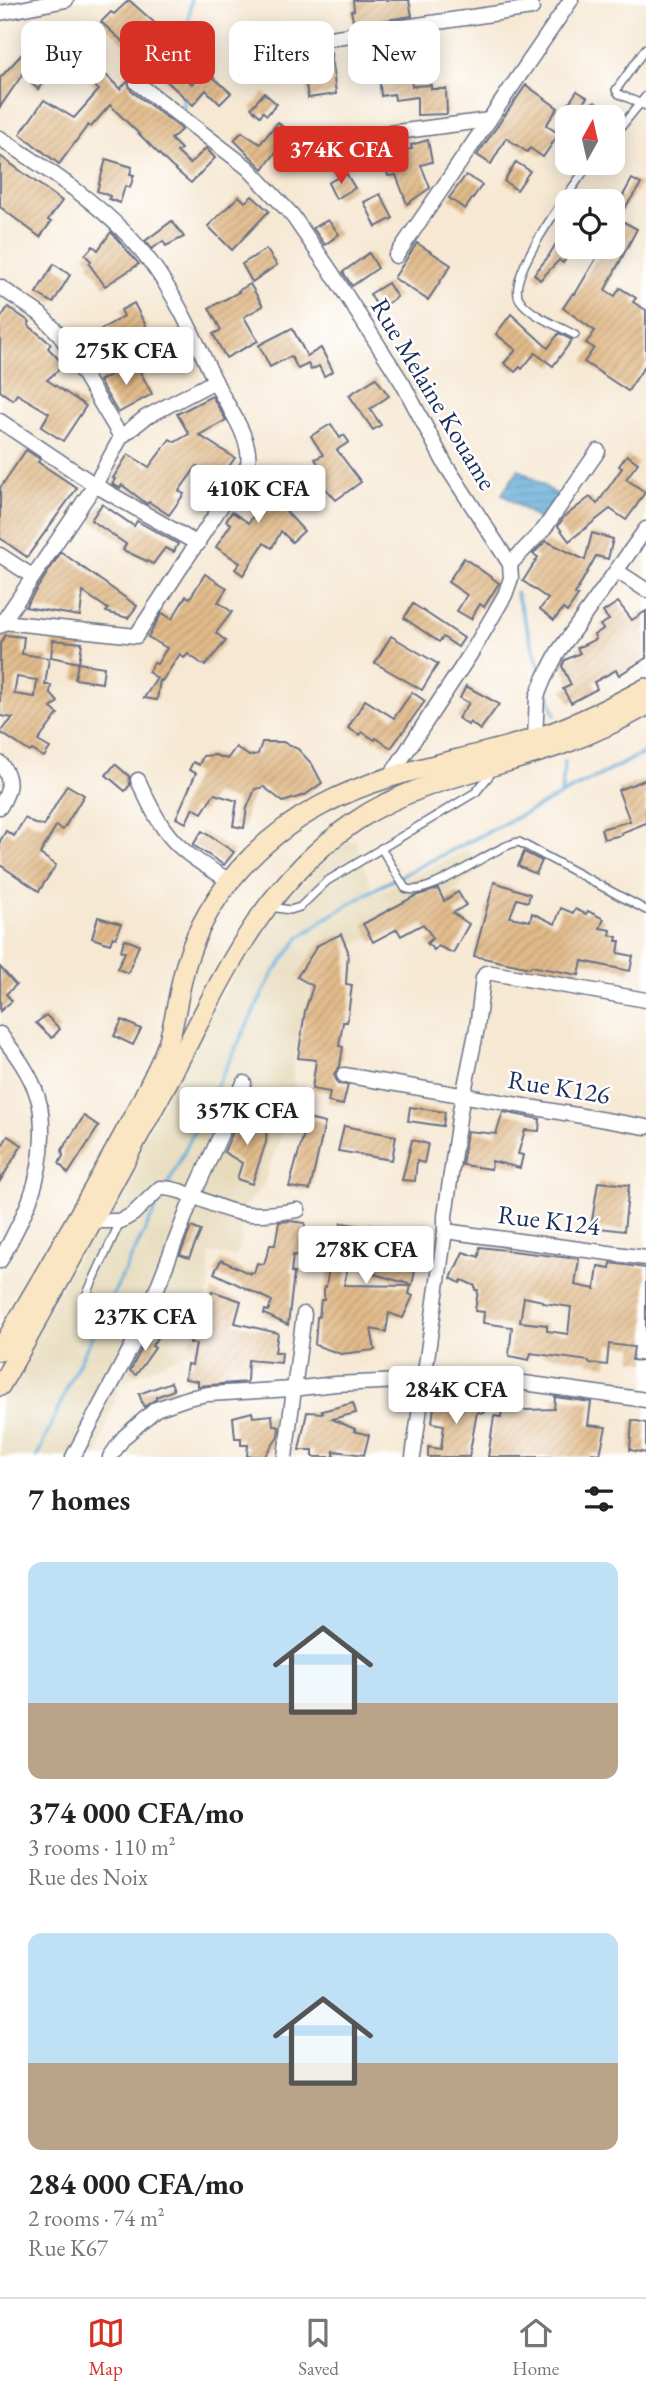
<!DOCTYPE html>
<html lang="en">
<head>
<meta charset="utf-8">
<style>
  body { margin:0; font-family:"EB Garamond",serif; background:#f2f2f2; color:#222; height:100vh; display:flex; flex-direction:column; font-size:26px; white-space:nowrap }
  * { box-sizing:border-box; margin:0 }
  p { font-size:23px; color:#767676 }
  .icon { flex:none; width:38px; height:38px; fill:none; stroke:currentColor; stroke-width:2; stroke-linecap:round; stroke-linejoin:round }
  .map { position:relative; height:1457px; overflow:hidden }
  .side { display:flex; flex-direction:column; background:#fff; flex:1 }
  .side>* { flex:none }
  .hud { position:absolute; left:21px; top:21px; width:606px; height:63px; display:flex; gap:14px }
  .needle { width:46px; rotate:8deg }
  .fabs { position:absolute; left:555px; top:105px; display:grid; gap:14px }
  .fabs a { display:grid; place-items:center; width:70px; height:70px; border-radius:14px; background:#fff; box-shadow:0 4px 18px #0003; font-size:35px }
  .price { position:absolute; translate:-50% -60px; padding:0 16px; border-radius:7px; background:#fff; color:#222; font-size:23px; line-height:46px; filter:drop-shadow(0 2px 4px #0008) }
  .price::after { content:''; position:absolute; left:50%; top:42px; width:21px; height:16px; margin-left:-10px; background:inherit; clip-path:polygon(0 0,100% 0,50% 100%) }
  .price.on { background:#d93025; color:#fff }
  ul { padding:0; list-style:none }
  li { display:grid; align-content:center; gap:14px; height:371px; padding:0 28px }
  li span { display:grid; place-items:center; height:217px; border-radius:14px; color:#555 }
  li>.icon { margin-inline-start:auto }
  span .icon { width:126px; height:126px; fill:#fffc; stroke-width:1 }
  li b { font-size:30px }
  h2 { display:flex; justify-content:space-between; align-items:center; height:84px; padding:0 28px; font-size:30px }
  .tag { padding:0 24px; border-radius:14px; background:#fff; box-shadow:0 4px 18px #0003; font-size:24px; line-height:63px }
  .tag.on { background:#d93025; color:#fff }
  .tab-bar { display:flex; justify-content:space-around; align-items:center; height:98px; border-top:2px solid #e0e0e0; background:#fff; font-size:19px; color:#767676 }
  .tab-bar a { display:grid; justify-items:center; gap:4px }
  .tab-bar .on { color:#d93025 }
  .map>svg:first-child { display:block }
  .built { fill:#e6daba }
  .water { fill:url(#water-rules); stroke:#3c6c9a; stroke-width:2 }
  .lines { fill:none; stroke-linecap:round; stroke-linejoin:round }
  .stream { stroke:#5ca8d5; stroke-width:3.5 }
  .building { fill:url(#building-hatch); fill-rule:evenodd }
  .service-casing { stroke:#687087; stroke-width:10 }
  .minor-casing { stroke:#687087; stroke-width:17 }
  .secondary-casing { stroke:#687087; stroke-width:22 }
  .service { stroke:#fff; stroke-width:7 }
  .minor { stroke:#fff; stroke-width:14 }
  .secondary { stroke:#fbe6c4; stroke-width:19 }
  .labels { text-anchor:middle; stroke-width:5; stroke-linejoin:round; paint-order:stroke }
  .street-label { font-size:26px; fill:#1b2f5e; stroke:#fff }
</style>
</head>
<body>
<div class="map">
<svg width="646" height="1457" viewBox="0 0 646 1457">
  <defs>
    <pattern id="water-rules" width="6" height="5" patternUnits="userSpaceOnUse" patternTransform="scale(1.75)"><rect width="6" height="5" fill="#5ca8d5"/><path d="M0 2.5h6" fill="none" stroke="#4b89b0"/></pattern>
    <pattern id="building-hatch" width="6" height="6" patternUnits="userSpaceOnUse" patternTransform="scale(1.75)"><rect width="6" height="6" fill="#e1ba89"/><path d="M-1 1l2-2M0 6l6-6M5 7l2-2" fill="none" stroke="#c0a079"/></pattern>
  </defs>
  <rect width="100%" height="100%" fill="#fff"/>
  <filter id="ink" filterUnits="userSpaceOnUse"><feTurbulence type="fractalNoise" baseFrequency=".0143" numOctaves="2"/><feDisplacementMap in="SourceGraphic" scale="14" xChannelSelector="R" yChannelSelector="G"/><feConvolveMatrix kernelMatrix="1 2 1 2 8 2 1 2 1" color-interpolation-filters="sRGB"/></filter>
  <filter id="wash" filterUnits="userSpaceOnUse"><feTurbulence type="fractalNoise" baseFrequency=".00686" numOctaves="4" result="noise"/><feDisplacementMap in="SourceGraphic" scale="28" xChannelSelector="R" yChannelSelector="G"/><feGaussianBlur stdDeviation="1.57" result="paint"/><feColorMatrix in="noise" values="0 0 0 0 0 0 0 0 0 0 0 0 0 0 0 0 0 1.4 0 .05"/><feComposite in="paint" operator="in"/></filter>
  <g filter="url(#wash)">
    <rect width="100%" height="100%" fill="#f6e8d3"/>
    <polygon class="built" points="355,838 374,895 468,849 478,870 420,920 384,935 334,949 309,987 293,1064 294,1099 264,1184 238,1214 242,1239 237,1256 209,1253 209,1289 195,1349 120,1383 97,1457 0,1457 0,1397 241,961 260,932 291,894 331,855"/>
    <polygon class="water" points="519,469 562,498 544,523 502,494"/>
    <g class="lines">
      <g class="stream">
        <polyline points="183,78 191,0"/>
        <polyline points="183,93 184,113"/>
        <polyline points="516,593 542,675"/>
        <polyline points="547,689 555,715"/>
        <polyline points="561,794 565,762"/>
        <polyline points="168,1184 272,975 299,938 325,919 373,890 646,752"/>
        <polyline points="37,1457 72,1377 163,1194"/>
      </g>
    </g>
    <g id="blocks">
      <g class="building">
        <polygon points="129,0 185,50 171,66 192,84 205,70 231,93 220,104 206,90 193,105 101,22 111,12 114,14"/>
        <polygon points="353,0 409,0 412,16 354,25 351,11 354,10"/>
        <polygon points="417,35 439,36 438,62 408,60 412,86 431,85 431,89 446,89 447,114 417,115 417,97 395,100 394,94 381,96 379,74 376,74 373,43 417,39"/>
        <polygon points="34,41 46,52 49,50 62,62 38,89 31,83 37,70 29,65 0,107 0,78"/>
        <polygon points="331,53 336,94 308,98 302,57"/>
        <polygon points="96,65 120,89 128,81 131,91 182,129 171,139 181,149 177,152 190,164 206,148 215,158 191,183 171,166 110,105 91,127 88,125 59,164 20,134 44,100 74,118 99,90 84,76"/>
        <polygon points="526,85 558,108 546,125 559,134 543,157 530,148 527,152 506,138 491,164 477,155"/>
        <polygon points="577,91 587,97 574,117 570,117 563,112"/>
        <polygon points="264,93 277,104 267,115 263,112 260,116 251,108"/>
        <polygon points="278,122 290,134 263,169 234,140 242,132 260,144"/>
        <polygon points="428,140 432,162 421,165 430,188 407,204 396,175 388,176 383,153 412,149 411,145"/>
        <polygon points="0,156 62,201 48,220 51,222 40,237 0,207"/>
        <polygon points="106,159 132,167 130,174 134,175 130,188 125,186 120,203 109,199 110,196 97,191"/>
        <polygon points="516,162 530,171 517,190 504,181"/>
        <polygon points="346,173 355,188 336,199 328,183"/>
        <polygon points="466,175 482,185 465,209 449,198"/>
        <polygon points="632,179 641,184 615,222 612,220 612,215 617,207 614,205 619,197 621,199"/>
        <polygon points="380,194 393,218 376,227 364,202"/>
        <polygon points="239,196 245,202 252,196 269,211 232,250 208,226"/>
        <polygon points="328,220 339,234 325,245 313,228"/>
        <polygon points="172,221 184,237 166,246 163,241 152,249 145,241"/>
        <polygon points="624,222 637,229 605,290 615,296 620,288 636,298 633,302 646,310 646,364 628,391 584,362 594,348 586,343 595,331 563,308 573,293 575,294 597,257 593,255 598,247 608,251"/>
        <polygon points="567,225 567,247 573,247 563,263 559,260 540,280 534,274 548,257"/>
        <polygon points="111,232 139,264 105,286 89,264 91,261 85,255 93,246 98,250"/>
        <polygon points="417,243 451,265 428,300 394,278"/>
        <polygon points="266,249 277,265 252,282 242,264"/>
        <polygon points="369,253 378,268 352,286 343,272"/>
        <polygon points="54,264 70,275 53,303 36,293"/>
        <polygon points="388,283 397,297 379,309 370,294"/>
        <polygon points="250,284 263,306 244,317 258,341 226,358 213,334 221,330 209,308 239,292 238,291"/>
        <polygon points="134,303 147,328 129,337 133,342 97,362 84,339 124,316 121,310"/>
        <polygon points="8,307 30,322 28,325 51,344 48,348 64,365 47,380 86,406 63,441 41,427 49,413 17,394 13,400 0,391 0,319"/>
        <polygon points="511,314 548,348 559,333 572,340 553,366 535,353 522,369 520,367 515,372 504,363 516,350 496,334"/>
        <polygon points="292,328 307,356 321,348 333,371 324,376 319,366 311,370 308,364 298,369 291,356 270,367 259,345"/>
        <polygon points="135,362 152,394 118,413 99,381"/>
        <polygon points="376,378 389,396 370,409 381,425 373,430 349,395"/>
        <polygon points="212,396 226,420 199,435 235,458 219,480 197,466 179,491 184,494 169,515 149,502 147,504 122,485 120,488 112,484 115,479 113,478 128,454 149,467 170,439 175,442 189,434 177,414"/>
        <polygon points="331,424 340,438 344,435 349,442 337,450 361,482 336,500 325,488 323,491 313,482 323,472 315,459 323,455 311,436"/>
        <polygon points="26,450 40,459 38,462 77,488 27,557 0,538 0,488"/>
        <polygon points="627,455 638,463 626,479 645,492 635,508 626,520 610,509 569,541 558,526 564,517 590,497 597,504 622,468 619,466"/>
        <polygon points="257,475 288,496 281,506 304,531 292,542 281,531 272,548 264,543 243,575 235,569 240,563 216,547 231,524 226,521 232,512 249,523 258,508 242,496"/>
        <polygon points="102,504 134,526 137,521 178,544 174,552 165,548 153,564 123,550 126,544 91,520"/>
        <polygon points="592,533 613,539 608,559 596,556 575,594 578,596 567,612 563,609 554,620 540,609 548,599 523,581 538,557 533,554 546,541 585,560"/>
        <polygon points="61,552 137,606 128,618 106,612 108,609 83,592 80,616 25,607"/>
        <polygon points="464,558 499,583 484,607 480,604 471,619 457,611 467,595 448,582"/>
        <polygon points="205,574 227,588 218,602 232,612 216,633 226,641 205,666 188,654 184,658 180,654 162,681 160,680 157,700 144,698 157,678 148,672 154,663 157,664 167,648 148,637 162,613 172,619 186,596 190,598"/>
        <polygon points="618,602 632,620 646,611 646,658 619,675 616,670 594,682 597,689 571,703 563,689 571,685 562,666 565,660 580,653 577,648 596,639 594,635 603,629 600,625 609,620 603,612"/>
        <polygon points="413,604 464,638 458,647 443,637 439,642 404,618"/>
        <path d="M5,635L24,637L22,654L49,658L45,685H51L50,693L58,702L51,708L58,714L38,741L50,748L44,757L32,750L30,752L0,732L13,718L0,716V644ZM17,677L37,680L35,697L14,694Z"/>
        <polygon points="391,636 438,664 422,690 375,663"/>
        <polygon points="53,640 82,643 79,663 51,657"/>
        <polygon points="78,663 104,667 102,683 75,679"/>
        <polygon points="466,686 499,704 480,730 470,722 468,725 458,718 469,703 460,698"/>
        <polygon points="412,692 425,701 391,748 376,738 375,740 362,732 360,735 348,728 365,700 394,718"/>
        <polygon points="262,742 283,742 298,749 312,764 322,783 305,795 283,802 264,787 255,789 247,808 244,828 233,826 237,801 214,794 202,813 193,808 186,823 176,818 196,773 189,770 193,762 199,765 203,756 215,755 227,759 236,747 249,756 258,754"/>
        <polygon points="115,764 129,776 130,785 125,791 106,775"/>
        <polygon points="644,780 646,785 646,823 621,833 622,835 604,839 601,829 630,821 618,790"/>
        <polygon points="67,785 84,795 63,830 56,826 40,854 56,865 39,891 0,865 0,841 6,831 14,836 25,818 35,824 44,825"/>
        <polygon points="202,831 234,852 224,865 193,845"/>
        <polygon points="524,852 542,861 536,874 518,866"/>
        <polygon points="494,882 530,894 528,902 517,899 510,917 530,921 532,913 555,924 561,908 573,913 575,909 586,914 588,911 604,919 600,928 611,930 610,935 617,937 616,941 620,941 618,953 633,956 630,971 582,961 579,975 531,966 530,968 474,956"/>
        <polygon points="438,889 444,901 458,892 466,905 453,913 469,924 453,953 438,946 434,950 427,943 433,938 423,924 401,936 397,929 373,942 363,924 415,896"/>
        <polygon points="98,917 121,924 116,938 113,937 110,944 92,938"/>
        <polygon points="341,934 348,951 346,984 352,985 347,1022 343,1022 339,1046 343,1047 340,1066 334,1074 338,1084 348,1085 343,1105 328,1102 330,1092 312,1089 316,1060 298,1058 305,1011 313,986 297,977 318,945"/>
        <polygon points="124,939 139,945 128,973 117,969 125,952 121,951"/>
        <polygon points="0,967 16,985 6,994 12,1001 0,1011"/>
        <polygon points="46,1015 60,1029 52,1038 36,1023"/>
        <polygon points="122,1020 141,1029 133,1045 114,1036"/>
        <polygon points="410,1107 445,1112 443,1126 408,1121"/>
        <polygon points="503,1112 540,1119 539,1131 525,1130 518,1154 523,1155 520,1168 492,1161 491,1169 462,1165 467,1131 496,1134"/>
        <polygon points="84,1116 99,1126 68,1174 59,1163 63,1156 62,1150"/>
        <polygon points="239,1118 267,1126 266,1142 252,1184 237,1179 242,1163 224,1152"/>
        <polygon points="308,1119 325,1123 310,1190 289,1187"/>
        <polygon points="344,1126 396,1136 392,1160 338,1151"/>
        <polygon points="8,1136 22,1145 0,1181 0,1149"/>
        <polygon points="412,1140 428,1144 424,1163 417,1161 415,1181 402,1180"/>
        <polygon points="598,1182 629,1185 624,1231 591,1227"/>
        <polygon points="290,1221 305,1223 303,1239 305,1240 303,1256 293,1255 291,1272 294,1273 288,1325 264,1314 265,1310 268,1311 272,1301 214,1273 221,1260 250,1274 250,1272 254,1273 257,1263 264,1264 270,1245 275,1245 279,1222"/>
        <polygon points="341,1223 368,1227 369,1224 391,1227 390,1232 417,1236 418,1228 429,1230 427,1243 421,1242 412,1285 371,1273 372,1265 353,1261 352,1267 348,1266 344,1285 411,1286 409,1294 413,1296 403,1318 389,1313 386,1332 371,1329 375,1350 341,1354 315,1345 317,1317 319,1317 321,1300 324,1300 324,1287 326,1287 335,1230 339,1231"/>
        <polygon points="191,1227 201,1231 189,1258 180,1255"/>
        <path d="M480,1247L579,1259L575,1285L595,1289L598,1266L610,1268L611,1263L646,1268V1362L632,1360L634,1347L609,1344L607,1365L589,1363V1361L531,1353L529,1360L509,1356L512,1327L483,1323L484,1312L475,1311L478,1290H475V1286L462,1280L460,1283L451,1278L463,1252L479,1257ZM524,1297L543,1301V1303L571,1307L568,1334L547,1331V1325L520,1322Z"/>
        <polygon points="212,1291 241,1301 235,1323 278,1333 275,1352 282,1352 281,1363 248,1360 247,1382 198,1386 198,1381 185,1379 187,1364 192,1365 196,1344 190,1343 193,1323 204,1325"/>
        <polygon points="151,1331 158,1336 152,1346 155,1348 136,1375 130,1371"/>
        <polygon points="171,1382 174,1390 156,1397 156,1399 144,1407 139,1394"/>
        <polygon points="555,1397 591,1402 588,1425 606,1427 600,1454 592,1453 590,1457 488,1457 494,1416 501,1417 502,1407 525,1410 554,1409"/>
        <polygon points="435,1398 486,1402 484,1413 477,1412 469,1457 428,1457 428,1447 441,1449 444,1425 432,1423"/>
        <polygon points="353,1403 356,1413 332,1419 355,1429 354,1431 369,1435 364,1455 334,1451 334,1457 313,1457 313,1450 299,1450 307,1412 323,1413 322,1411"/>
        <polygon points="252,1412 253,1417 272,1415 273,1425 279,1427 278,1437 264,1457 247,1456 248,1445 241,1445 241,1438 235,1438 233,1417"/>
        <polygon points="632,1420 646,1423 646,1453 630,1450"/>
      </g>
    </g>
  </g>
  <g filter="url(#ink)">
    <use href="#blocks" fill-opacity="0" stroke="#687087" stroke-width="2"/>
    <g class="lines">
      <defs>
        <g id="service">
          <polyline points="646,48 616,90 619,94 646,106"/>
          <polyline points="590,117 594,106"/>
          <polyline points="612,138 646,96"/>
          <path d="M575,335C559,326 531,316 520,300C503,277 575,185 590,163"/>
          <path d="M381,848L405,888C428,900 492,846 519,842L646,910"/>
          <polyline points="271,907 290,910 300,907 327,881 476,792 493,771"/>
          <polyline points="85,1298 120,1222"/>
        </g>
        <g id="minor">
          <polyline points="0,13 66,0"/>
          <polyline points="276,46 532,8"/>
          <polyline points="137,83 248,168 292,215 332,273 403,384 445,464 510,564 511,578 505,595 473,650 391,775"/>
          <path d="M0,138C53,173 114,212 152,264C180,302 199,349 220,391C231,412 252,440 248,465L136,636L3,622"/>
          <polyline points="310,154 328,141 489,120"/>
          <polyline points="396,256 571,0"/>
          <polyline points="0,287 40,314 60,335 121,437"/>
          <polyline points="0,421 95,485 198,544"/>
          <polyline points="0,555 32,576"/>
          <polyline points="510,564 544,529 598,451"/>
          <polyline points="617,571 646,590"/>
          <polyline points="0,626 95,485 121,437 146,417 215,381"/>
          <polyline points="537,747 535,738 537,696 544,679 558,652 646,529"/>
          <path d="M0,763C13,779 10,790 0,807"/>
          <path d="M138,780C165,839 174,848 230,881"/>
          <path d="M0,1034C15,1053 31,1074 38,1098C42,1110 42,1123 42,1136C41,1186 23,1218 0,1261"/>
          <polyline points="344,1075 646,1127"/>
          <path d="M91,1221H121L133,1214L160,1188C186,1188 207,1205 232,1211C254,1217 276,1213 298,1210"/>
          <polyline points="445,1231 646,1258"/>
          <polyline points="73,1457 142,1327 193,1196 244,1083"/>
          <polyline points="110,1457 124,1437 156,1409 188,1398 208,1394 292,1389 335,1384 424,1380 517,1382 646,1400"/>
          <polyline points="285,1457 304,1314"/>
          <polyline points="413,1457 445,1231 445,1216 460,1111 477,1028 483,978 486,973 492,973 646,1000"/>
        </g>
        <g id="secondary">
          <path d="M0,1351C48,1267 99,1184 143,1098C152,1079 163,1060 169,1040C177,1013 179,984 188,958C209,893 260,838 320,806C388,769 463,762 536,738C574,726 611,707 646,688"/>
          <path d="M0,1386C57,1288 110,1188 164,1089C220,986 255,890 356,821C417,779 501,768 569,742C595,732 621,720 646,706"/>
        </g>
      </defs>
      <use href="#service" class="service-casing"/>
      <use href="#minor" class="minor-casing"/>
      <use href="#secondary" class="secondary-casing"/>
      <use href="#service" class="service"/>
      <use href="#minor" class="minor"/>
      <use href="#secondary" class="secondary"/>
    </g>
  </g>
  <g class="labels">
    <g class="street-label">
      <text transform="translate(434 394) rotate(59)" y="9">Rue Melaine Kouame</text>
      <text transform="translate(559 1087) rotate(9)" y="9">Rue K126</text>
      <text transform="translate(549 1220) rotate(7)" y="9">Rue K124</text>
    </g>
  </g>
</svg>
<div class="fabs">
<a><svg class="needle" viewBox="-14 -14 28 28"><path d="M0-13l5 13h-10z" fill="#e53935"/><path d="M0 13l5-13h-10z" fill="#767676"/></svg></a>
<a><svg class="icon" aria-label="locate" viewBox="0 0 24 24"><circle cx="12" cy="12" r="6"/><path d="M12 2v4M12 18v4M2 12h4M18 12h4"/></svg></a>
</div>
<b class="price on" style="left:341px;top:186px">374K CFA</b>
<b class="price" style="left:126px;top:387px">275K CFA</b>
<b class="price" style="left:258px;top:525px">410K CFA</b>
<b class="price" style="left:247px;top:1147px">357K CFA</b>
<b class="price" style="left:366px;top:1286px">278K CFA</b>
<b class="price" style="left:145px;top:1353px">237K CFA</b>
<b class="price" style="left:456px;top:1426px">284K CFA</b>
<div class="hud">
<a class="tag">Buy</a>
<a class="tag on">Rent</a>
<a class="tag">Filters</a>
<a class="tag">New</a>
</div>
</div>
<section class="side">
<h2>7 homes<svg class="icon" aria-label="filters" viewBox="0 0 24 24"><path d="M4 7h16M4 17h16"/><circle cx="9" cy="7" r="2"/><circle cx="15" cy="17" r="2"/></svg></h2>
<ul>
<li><span style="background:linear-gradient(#bfe0f5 65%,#b9a48a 0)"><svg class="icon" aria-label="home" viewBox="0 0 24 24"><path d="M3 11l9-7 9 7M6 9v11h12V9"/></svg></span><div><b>374 000 CFA/mo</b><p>3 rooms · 110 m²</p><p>Rue des Noix</p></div></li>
<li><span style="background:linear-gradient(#bfe0f5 60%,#b9a48a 0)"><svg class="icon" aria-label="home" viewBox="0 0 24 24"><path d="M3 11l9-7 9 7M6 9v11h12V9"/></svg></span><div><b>284 000 CFA/mo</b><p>2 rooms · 74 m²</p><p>Rue K67</p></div></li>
</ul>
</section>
<nav class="tab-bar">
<a class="on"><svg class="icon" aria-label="map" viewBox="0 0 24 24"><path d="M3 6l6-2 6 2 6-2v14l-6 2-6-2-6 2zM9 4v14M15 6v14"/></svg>Map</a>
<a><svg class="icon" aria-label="saved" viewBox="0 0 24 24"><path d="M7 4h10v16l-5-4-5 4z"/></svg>Saved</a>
<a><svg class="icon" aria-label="home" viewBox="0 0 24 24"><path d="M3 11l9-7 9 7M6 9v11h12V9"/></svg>Home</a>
</nav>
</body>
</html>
